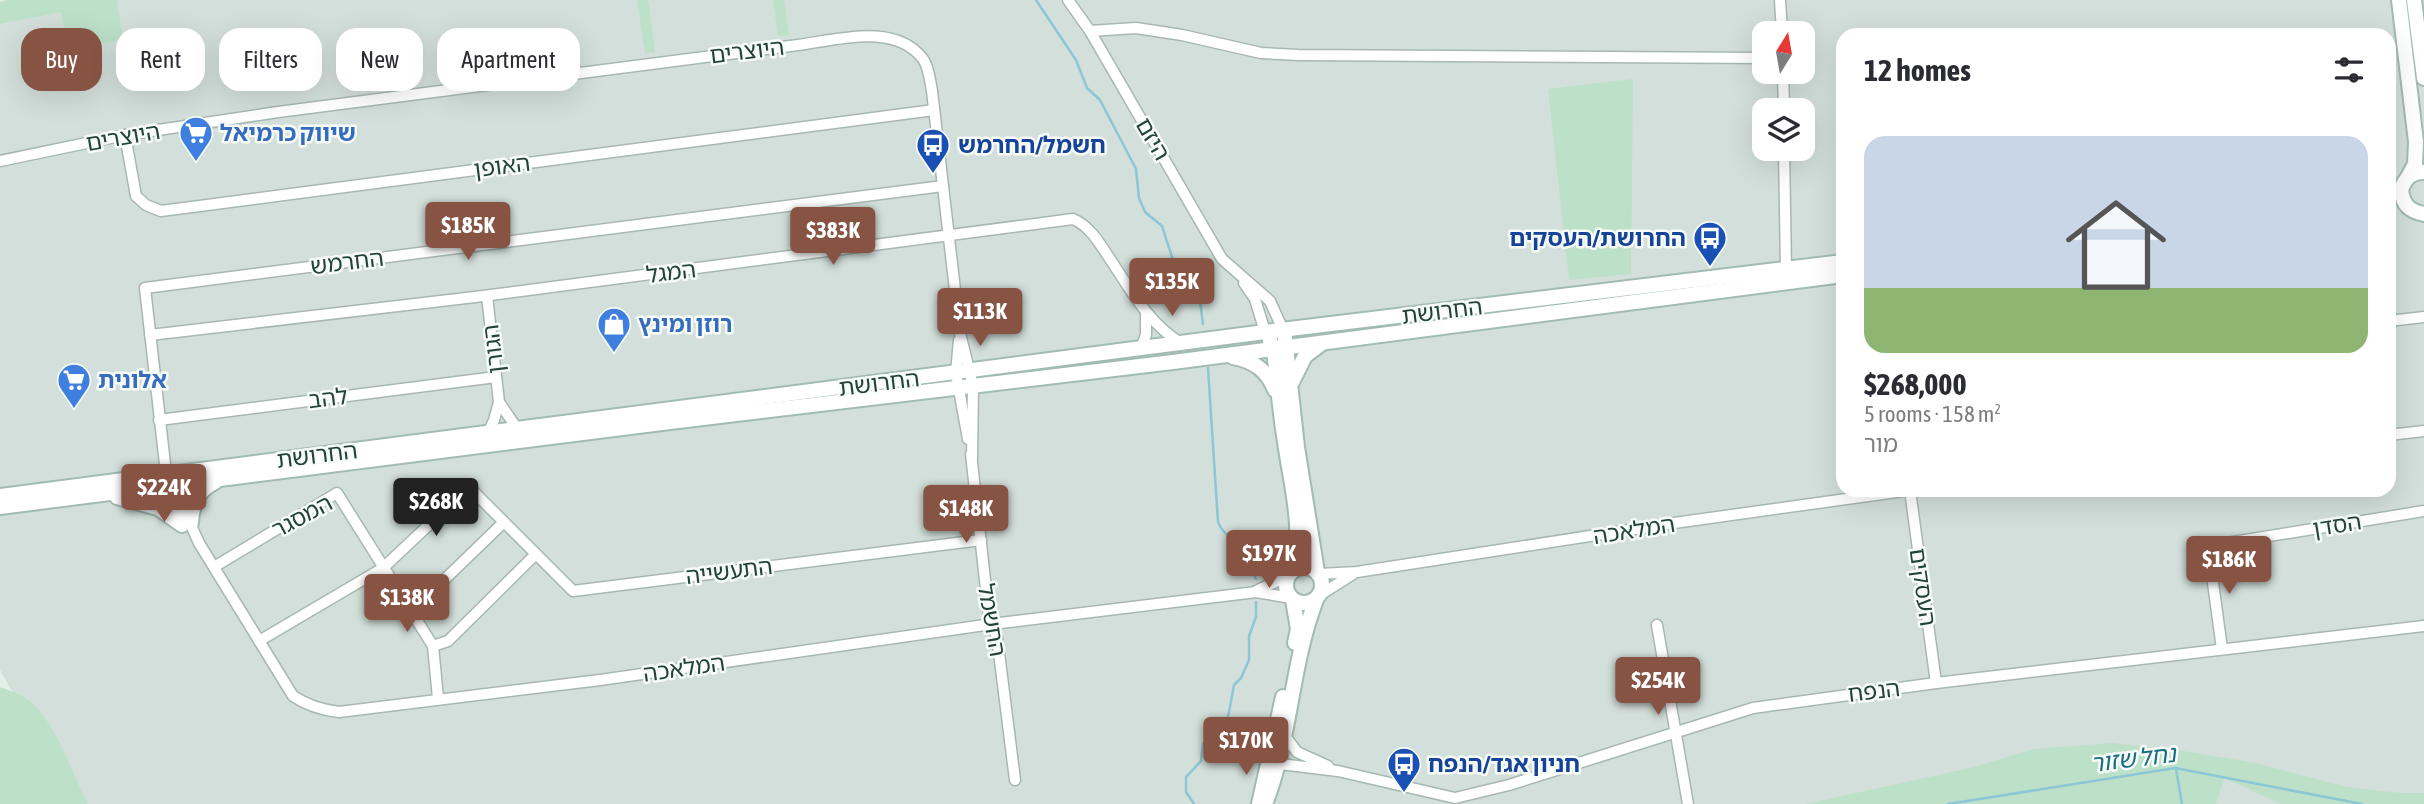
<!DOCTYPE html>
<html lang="en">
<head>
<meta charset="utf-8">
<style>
  body { margin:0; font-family:"Asap Condensed","Noto Sans Hebrew",sans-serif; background:#f7f7f7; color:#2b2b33; height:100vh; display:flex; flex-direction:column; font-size:26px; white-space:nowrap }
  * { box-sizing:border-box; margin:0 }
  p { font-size:23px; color:#7c7c81 }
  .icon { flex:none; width:38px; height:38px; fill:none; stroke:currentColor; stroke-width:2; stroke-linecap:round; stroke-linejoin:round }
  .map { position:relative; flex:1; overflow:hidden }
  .drawer { position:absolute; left:1836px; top:28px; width:560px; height:469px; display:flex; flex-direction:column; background:#fff; border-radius:21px; box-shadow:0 7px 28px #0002 }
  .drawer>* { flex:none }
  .guide { position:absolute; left:21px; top:28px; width:665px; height:63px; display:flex; gap:14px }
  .needle { width:46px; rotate:11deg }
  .buttons { position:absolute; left:1752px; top:21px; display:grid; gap:14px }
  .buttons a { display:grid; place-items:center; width:63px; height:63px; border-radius:14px; background:#fff; box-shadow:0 7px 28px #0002; font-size:35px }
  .price { position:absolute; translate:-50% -60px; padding:0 16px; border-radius:7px; background:#875444; color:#fff; font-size:23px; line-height:46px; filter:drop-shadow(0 2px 4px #0008) }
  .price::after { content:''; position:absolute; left:50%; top:42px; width:21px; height:16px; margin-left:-10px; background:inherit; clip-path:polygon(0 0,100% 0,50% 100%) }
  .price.current { background:#222; color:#fff }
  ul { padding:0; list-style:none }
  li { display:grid; align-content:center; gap:14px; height:371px; padding:0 28px }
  li span { display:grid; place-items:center; height:217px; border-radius:21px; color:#555 }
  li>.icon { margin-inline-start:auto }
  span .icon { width:126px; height:126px; fill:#fffc; stroke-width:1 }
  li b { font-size:30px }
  h2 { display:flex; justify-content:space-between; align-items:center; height:84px; padding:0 28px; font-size:30px }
  .chip { padding:0 24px; border-radius:21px; background:#fff; box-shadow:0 7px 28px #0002; font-size:24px; line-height:63px }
  .chip.current { background:#875444; color:#fff }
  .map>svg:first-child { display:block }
  .built { fill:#d3dfda; fill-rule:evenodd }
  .green { fill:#bde0c8 }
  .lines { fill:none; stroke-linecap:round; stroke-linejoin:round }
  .stream { stroke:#8bc7d6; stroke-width:2.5 }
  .street-casing { stroke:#a7b8b2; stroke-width:13 }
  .secondary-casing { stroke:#a2bbb3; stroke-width:18 }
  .street { stroke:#fff; stroke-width:10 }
  .secondary { stroke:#fff; stroke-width:14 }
  .labels { text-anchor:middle; stroke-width:5; stroke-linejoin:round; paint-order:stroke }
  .street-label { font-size:23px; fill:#22423a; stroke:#f6fbf8 }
  .shop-label { font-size:23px; font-weight:bold; fill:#366cbe; stroke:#f6fbf8; text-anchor:start }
  .transit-label { font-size:23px; font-weight:bold; fill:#164399; stroke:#f6fbf8; text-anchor:start }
  .water-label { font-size:24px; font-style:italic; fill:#196c81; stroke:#f6fbf8 }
</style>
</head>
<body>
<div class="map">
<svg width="2424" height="804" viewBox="0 0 2424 804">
  <rect width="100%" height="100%" fill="#e5efea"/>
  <path class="built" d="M10,0H2424V804H77L0,670V3ZM1764,33H1802V72H1764ZM1843,35H2389V490H1843ZM1764,110H1802V149H1764Z"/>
  <g class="green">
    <polygon points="7,0 117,0 123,40 74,48 67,43 61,12 0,24 0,2"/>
    <polygon points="637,0 648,0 655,52 645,53"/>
    <polygon points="773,0 784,0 789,35 778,36"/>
    <polygon points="1633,79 1631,274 1569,280 1548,89"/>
    <path d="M0,687C7,690 15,692 21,695C55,715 70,771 88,804H0Z"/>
    <polygon points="2112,743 2183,751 2256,763 2347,787 2400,793 2424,793 2424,804 2281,804 2224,778 2216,804 1806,804 1970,768 2034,749"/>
  </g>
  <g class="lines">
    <g class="stream">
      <polyline points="1036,0 1076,60 1087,88 1100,100 1136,169 1139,198 1145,212 1162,226 1173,260 1199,294 1203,324"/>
      <polyline points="1208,368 1218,522 1221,528 1249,561 1256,579"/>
      <polyline points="2176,769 2182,804"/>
      <polyline points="1194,804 1186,792 1186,777 1201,761 1203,744 1220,734 1226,728 1234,685 1241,678 1249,660 1249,636 1256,617 1256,602"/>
      <polyline points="1948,804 2175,768 2362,804"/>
    </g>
    <defs>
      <g id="street">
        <polyline points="1068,0 1090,31 1222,259 1270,301 1283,330"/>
        <polyline points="1780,0 1782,33"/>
        <polyline points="1090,31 1136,28 1182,35 1261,53 1298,55 1764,58"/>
        <polyline points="1783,72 1784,110"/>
        <polyline points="125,135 136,196 146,205 161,211 934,110"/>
        <polyline points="1784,149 1786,270"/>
        <path d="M0,161L125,135L278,112L798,45C837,40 895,22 923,59C929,67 930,81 932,91L960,333L973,386L972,459"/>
        <polyline points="1244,283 1255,299 1265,332"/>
        <polyline points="487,296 499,402 494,420 488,434"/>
        <polyline points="2389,321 2424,317"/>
        <path d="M150,335L475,297L1073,219C1090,226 1100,244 1110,259C1130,289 1149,324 1181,343"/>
        <polyline points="959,340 956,373 968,439"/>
        <polyline points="1141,348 1146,335 1146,313"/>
        <polyline points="499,402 518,430"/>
        <polyline points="159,420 496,377"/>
        <polyline points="2389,435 2424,431"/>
        <polyline points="971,454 989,616 997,637 1015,780"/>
        <path d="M172,483L199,543L293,696C308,706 322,710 339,712L600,680L992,624L1256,592L1291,598"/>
        <polyline points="1910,490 1936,683"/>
        <path d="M180,522C170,505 164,493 166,473L145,288L943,186"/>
        <polyline points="214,567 337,493 433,646 438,698"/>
        <polyline points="1319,574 1357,572 1674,523 1911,490"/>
        <polyline points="1256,591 1288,576"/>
        <polyline points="1320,595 1353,574"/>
        <polyline points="411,612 504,522"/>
        <polyline points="1657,625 1688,804"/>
        <polyline points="259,641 383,568 469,487 573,591 981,540"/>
        <polyline points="433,646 448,641 536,554"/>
        <polyline points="2222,649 2208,546 2424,511"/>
        <polyline points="1285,736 1297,752 1328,766"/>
        <polyline points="1275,761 1280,764 1338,771 1455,798 1509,785 1753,708 1936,683 2424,626"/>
      </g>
      <g id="secondary">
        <polyline points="2399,0 2416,142 2415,164 2408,177"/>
        <polyline points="2414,0 2424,78"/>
        <path d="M2424,172C2411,172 2405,178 2401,190C2403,205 2409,211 2424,214"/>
        <polyline points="1285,338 1297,447 1317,572"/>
        <path d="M1270,341L1274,349C1277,380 1280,411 1285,442C1291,485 1304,528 1293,571"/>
        <path d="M1233,357C1254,361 1267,370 1275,390"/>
        <polyline points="1292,382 1305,356 1321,344"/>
        <polyline points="0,496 1265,332 1843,262"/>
        <polyline points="117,497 158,508 182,525"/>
        <polyline points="0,507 670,422 1173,362 1843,275"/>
        <path d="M191,523C192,504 197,491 215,482"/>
        <circle cx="1304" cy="585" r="18"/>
        <polyline points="1293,600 1298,629 1295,643"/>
        <polyline points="1259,804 1283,697"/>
        <path d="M1265,804C1291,738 1291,664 1316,600"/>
      </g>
    </defs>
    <use href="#street" class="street-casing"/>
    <use href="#secondary" class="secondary-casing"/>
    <use href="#street" class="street"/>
    <use href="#secondary" class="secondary"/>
  </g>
  <defs>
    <symbol id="supermarket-pin" viewBox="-11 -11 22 30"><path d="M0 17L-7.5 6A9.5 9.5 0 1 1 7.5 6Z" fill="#3f7fe0" stroke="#f6fbf8"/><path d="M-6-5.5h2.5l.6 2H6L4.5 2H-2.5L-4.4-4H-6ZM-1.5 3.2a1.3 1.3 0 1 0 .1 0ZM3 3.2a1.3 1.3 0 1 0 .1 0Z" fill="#fff"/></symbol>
    <symbol id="bus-pin" viewBox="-11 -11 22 30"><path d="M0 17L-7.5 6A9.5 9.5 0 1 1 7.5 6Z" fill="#1a4fb4" stroke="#f6fbf8"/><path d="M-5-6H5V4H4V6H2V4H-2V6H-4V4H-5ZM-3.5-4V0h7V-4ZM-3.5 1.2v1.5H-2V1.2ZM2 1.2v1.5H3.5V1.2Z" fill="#fff"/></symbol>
    <symbol id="shop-pin" viewBox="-11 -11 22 30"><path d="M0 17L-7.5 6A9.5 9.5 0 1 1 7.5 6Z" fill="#3f7fe0" stroke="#f6fbf8"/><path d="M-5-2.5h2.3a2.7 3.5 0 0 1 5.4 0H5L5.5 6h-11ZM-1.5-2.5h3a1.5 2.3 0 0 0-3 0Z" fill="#fff"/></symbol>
  </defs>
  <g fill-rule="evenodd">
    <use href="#supermarket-pin" x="177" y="114" width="38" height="52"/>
    <use href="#bus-pin" x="914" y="126" width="38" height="52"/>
    <use href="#bus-pin" x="1691" y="219" width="38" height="52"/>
    <use href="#shop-pin" x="595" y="305" width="38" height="52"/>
    <use href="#supermarket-pin" x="55" y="361" width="38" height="52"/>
    <use href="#bus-pin" x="1385" y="745" width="38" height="52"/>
  </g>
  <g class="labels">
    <g class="street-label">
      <text transform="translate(747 51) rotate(-7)" y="8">היוצרים</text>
      <text transform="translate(123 137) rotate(-10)" y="8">היוצרים</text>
      <text transform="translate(1153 139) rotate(60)" y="8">היזם</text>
      <text transform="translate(502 166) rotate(-7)" y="8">האופן</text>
      <text transform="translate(347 262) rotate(-7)" y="8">החרמש</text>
      <text transform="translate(671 272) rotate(-7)" y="8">המגל</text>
      <text transform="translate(1442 311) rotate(-7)" y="8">החרושת</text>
      <text transform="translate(493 349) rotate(-97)" y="8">הגורן</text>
      <text transform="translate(879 383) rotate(-7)" y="8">החרושת</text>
      <text transform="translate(328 398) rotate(-7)" y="8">להב</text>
      <text transform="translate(317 455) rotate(-7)" y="8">החרושת</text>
      <text transform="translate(302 516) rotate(-28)" y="8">המסגר</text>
      <text transform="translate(2337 525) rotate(-9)" y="8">הסדן</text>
      <text transform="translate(1634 530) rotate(-9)" y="8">המלאכה</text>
      <text transform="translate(729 571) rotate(-7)" y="8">התעשייה</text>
      <text transform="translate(1923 587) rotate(82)" y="8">העסקים</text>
      <text transform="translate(992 620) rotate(80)" y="8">החשמל</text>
      <text transform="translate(684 668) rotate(-8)" y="8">המלאכה</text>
      <text transform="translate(1874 691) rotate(-7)" y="8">הנפח</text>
    </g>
    <g class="shop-label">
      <text x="220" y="141">שיווק כרמיאל</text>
      <text x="638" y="332">רוזן ומינץ</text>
      <text x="98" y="388">אלונית</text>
    </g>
    <g class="transit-label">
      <text x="958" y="153">חשמל/החרמש</text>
      <text x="1686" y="246" text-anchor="end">החרושת/העסקים</text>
      <text x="1428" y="772">חניון אגד/הנפח</text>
    </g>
    <g class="water-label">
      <text transform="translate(2133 759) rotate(-7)" y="8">נחל שזור</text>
    </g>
  </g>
</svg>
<div class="buttons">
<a><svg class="needle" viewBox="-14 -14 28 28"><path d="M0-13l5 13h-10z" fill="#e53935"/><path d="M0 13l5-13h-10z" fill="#7c7c81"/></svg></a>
<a><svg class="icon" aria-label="layers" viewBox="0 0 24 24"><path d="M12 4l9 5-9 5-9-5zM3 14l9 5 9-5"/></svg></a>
</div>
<b class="price" style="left:468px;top:262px">$185K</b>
<b class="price" style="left:833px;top:267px">$383K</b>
<b class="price" style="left:1172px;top:318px">$135K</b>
<b class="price" style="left:980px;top:348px">$113K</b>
<b class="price" style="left:164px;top:524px">$224K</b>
<b class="price current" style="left:436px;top:538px">$268K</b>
<b class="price" style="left:966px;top:545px">$148K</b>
<b class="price" style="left:1269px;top:590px">$197K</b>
<b class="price" style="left:2229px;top:596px">$186K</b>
<b class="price" style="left:407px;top:634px">$138K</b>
<b class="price" style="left:1658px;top:717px">$254K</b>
<b class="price" style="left:1246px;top:777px">$170K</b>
<div class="guide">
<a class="chip current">Buy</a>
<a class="chip">Rent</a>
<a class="chip">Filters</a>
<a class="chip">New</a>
<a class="chip">Apartment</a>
</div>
<section class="drawer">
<h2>12 homes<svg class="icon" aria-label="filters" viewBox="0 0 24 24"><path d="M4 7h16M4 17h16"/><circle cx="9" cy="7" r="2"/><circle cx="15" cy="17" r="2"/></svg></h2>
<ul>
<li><span style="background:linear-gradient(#c9d6e8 70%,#8fb573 0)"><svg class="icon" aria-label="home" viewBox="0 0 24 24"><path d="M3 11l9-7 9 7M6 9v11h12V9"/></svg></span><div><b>$268,000</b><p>5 rooms · 158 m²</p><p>מור</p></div></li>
</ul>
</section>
</div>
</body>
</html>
